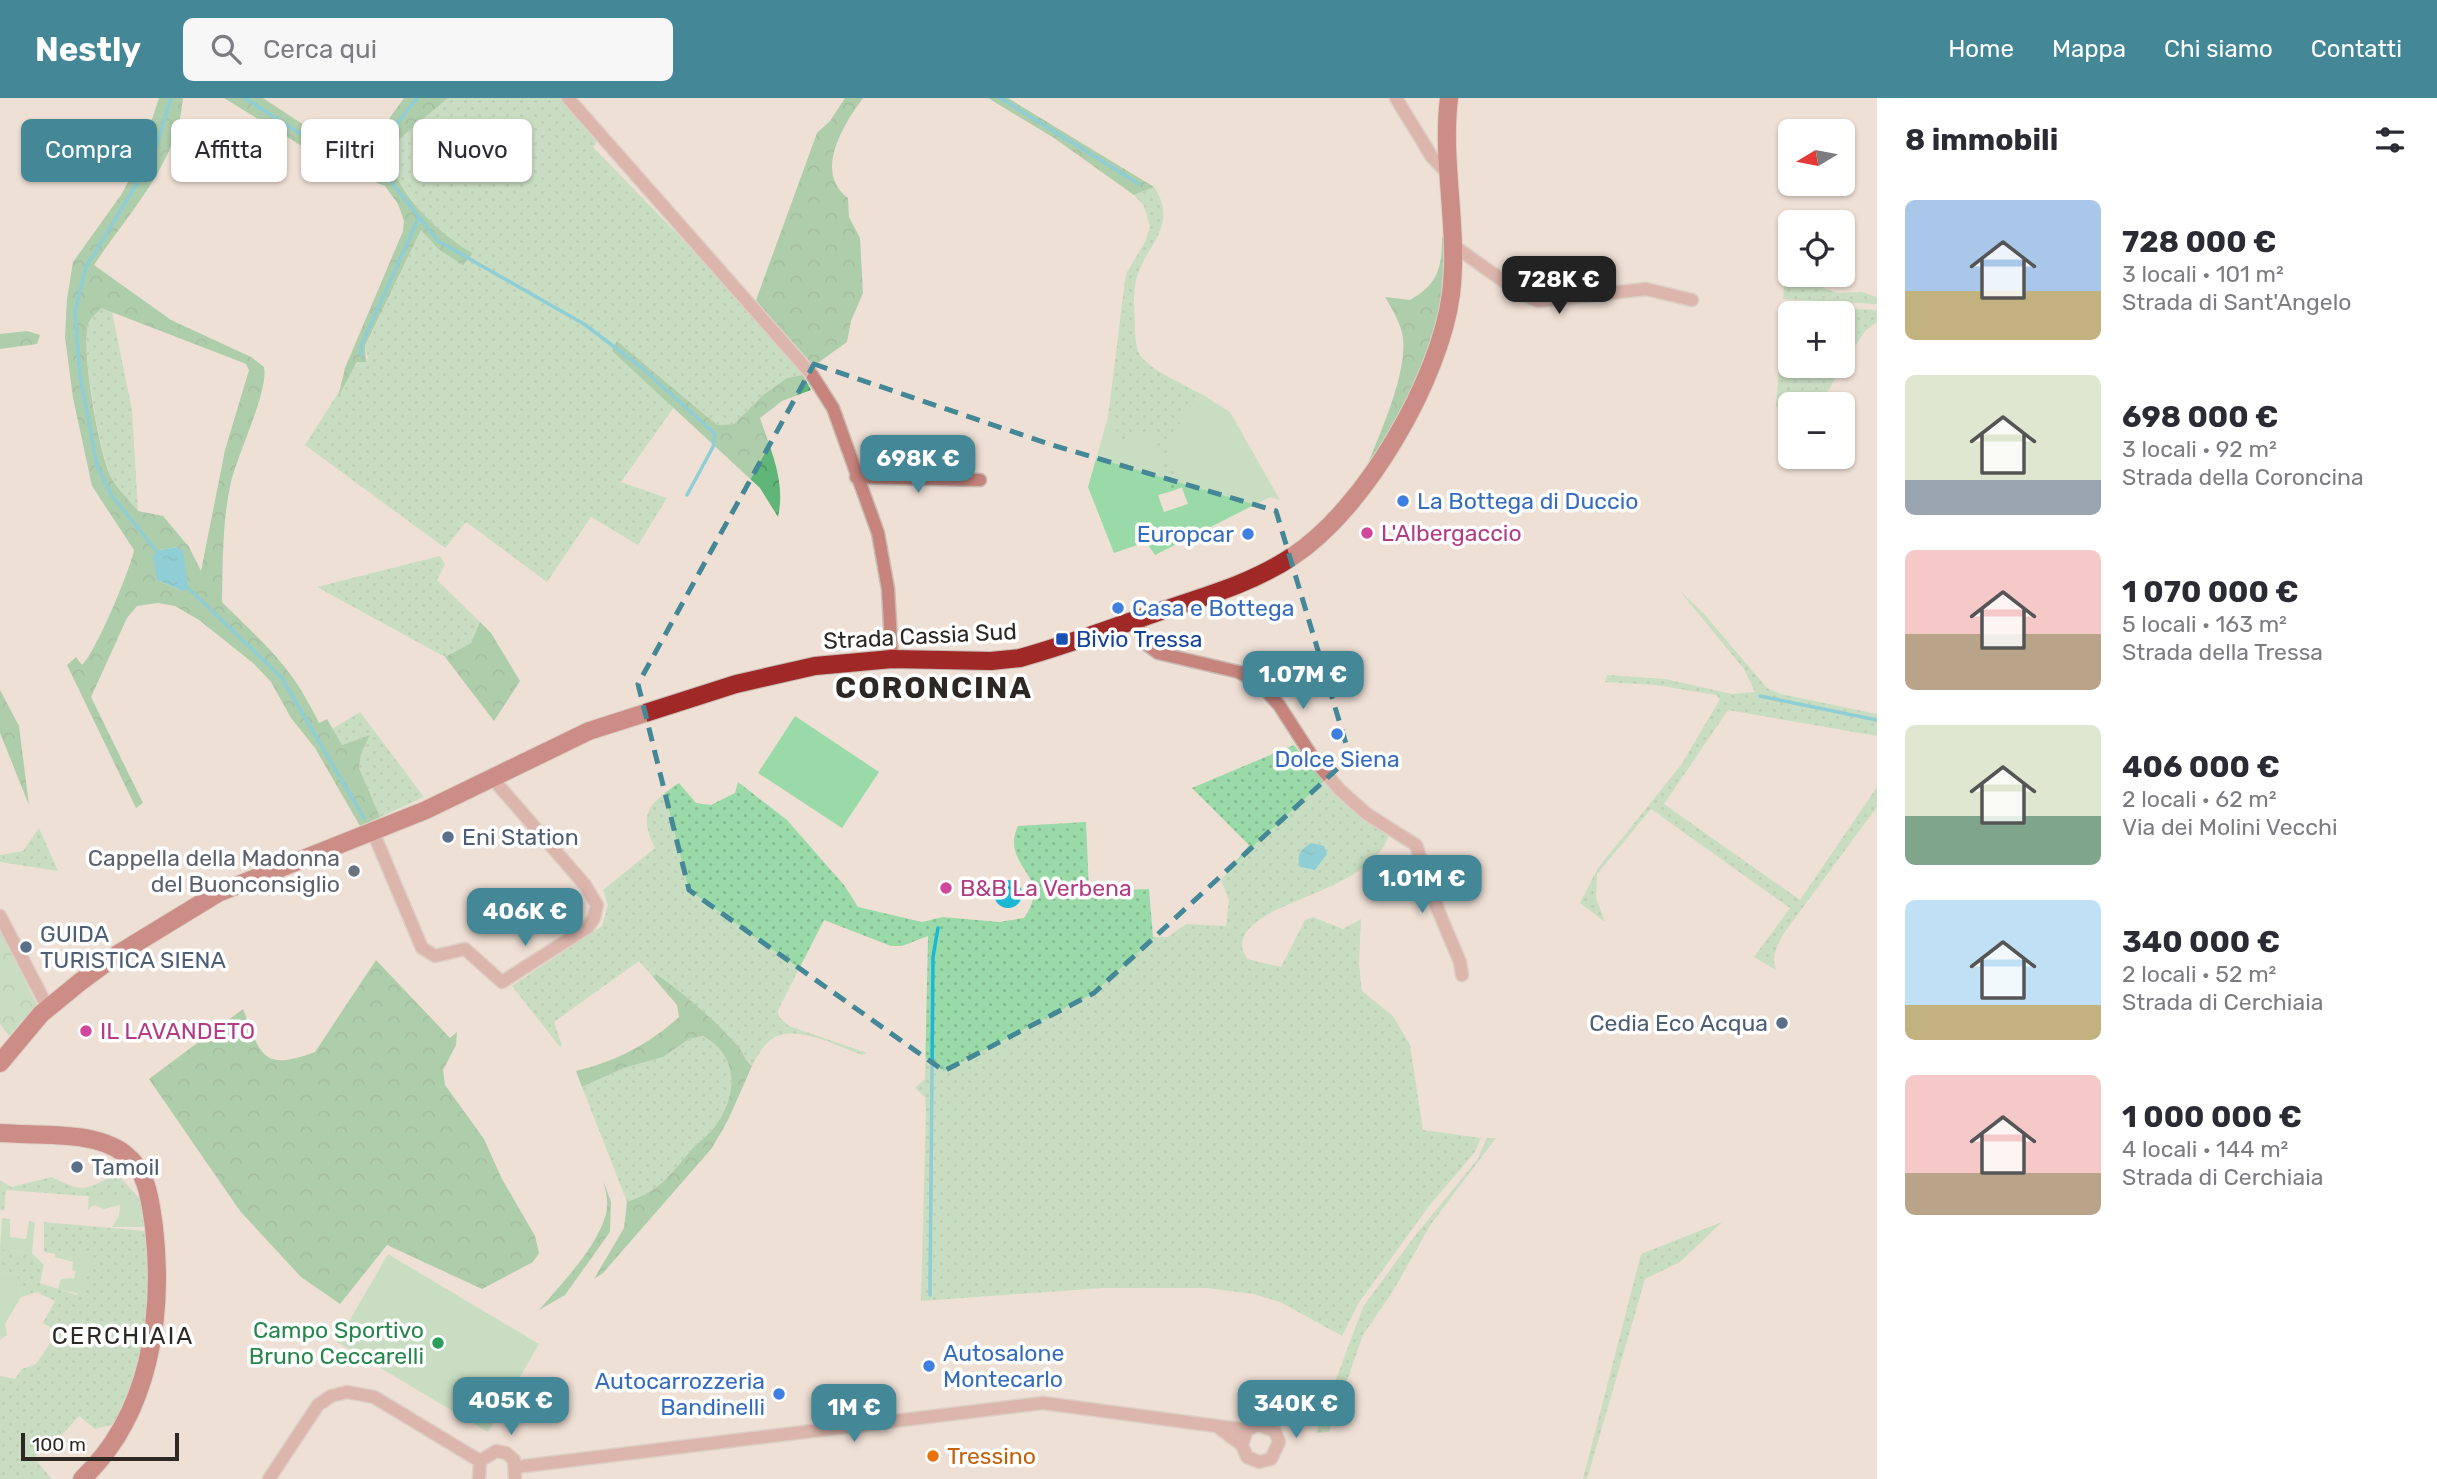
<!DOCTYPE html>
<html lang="it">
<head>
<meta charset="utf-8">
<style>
  body { margin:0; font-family:Rubik,sans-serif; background:#f7f7f7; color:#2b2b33; height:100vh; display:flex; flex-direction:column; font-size:26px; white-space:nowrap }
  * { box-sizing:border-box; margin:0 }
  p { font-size:23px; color:#7c7c81 }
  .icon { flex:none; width:38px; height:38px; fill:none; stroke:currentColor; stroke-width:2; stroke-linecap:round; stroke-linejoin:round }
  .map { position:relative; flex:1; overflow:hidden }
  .side { display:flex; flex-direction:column; background:#fff; width:560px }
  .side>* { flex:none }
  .guide { position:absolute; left:21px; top:21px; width:665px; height:63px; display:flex; gap:14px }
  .needle { width:46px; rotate:260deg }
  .fabs { position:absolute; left:1778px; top:21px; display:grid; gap:14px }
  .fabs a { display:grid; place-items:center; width:77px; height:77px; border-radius:10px; background:#fff; box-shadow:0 2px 5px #0004; font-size:35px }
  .scale { position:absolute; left:21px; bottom:18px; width:158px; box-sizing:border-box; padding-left:7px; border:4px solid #2e2824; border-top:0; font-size:19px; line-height:24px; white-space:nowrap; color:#2e2824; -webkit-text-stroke:5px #fff; paint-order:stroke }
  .price { position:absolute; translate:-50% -60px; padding:0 16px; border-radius:14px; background:#448797; color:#fff; font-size:23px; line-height:46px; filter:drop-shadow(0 2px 4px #0008) }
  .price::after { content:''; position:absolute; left:50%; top:42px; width:21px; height:16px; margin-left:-10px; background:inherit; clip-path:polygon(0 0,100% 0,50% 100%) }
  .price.active { background:#222; color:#fff }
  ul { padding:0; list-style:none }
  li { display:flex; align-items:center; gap:21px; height:175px; padding:0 28px }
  li span { display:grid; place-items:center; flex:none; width:196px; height:140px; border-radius:10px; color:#555 }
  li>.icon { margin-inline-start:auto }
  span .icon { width:84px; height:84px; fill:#fffc; stroke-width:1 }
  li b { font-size:30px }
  h2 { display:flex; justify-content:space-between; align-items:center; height:84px; padding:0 28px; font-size:30px }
  .chip { padding:0 24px; border-radius:10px; background:#fff; box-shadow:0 2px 5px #0004; font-size:24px; line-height:63px }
  .chip.active { background:#448797; color:#fff }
  header { display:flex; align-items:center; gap:42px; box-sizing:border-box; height:98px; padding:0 35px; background:#448797; color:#fff }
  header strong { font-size:33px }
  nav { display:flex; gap:38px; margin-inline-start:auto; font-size:24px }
  .search { width:490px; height:63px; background:#f7f7f7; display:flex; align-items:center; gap:18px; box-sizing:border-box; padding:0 24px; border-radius:10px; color:#7c7c81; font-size:26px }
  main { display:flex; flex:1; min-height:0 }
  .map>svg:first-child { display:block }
  .grass { fill:url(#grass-dots) }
  .forest { fill:url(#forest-crowns); fill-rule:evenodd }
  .park { fill:url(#park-crowns) }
  .garden { fill:#99daa8 }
  .water { fill:url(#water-ripples) }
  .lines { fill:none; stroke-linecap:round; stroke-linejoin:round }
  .stream { stroke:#1bb8d6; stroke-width:3.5 }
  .street-casing { stroke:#c8bbb2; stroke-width:15 }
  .primary-casing { stroke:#c8bbb2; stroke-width:20 }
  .street { stroke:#c6847d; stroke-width:12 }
  .primary { stroke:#a02826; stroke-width:18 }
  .marked { fill:none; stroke:#448797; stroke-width:5; stroke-dasharray:14 9; stroke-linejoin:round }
  .shop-dot { fill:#3f7fe0; stroke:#fff; stroke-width:2.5 }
  .hotel-dot { fill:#d1479c; stroke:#fff; stroke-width:2.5 }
  .transit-dot { fill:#1a4fb4; stroke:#fff; stroke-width:2.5 }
  .service-dot { fill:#5c6f8a; stroke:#fff; stroke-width:2.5 }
  .worship-dot { fill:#6b7280; stroke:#fff; stroke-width:2.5 }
  .leisure-dot { fill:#2e9e5b; stroke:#fff; stroke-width:2.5 }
  .food-dot { fill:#e8710a; stroke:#fff; stroke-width:2.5 }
  .labels { text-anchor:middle; stroke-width:7; stroke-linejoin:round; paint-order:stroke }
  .shop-label { font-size:23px; fill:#366cbe; stroke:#fff; text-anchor:start }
  .hotel-label { font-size:23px; fill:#b23c85; stroke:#fff; text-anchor:start }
  .street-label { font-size:23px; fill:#2e2824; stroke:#fff }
  .transit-label { font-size:23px; fill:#164399; stroke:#fff; text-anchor:start }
  .service-label { font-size:23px; fill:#4e5e75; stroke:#fff; text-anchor:start }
  .worship-label { font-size:23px; fill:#5b616d; stroke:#fff; text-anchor:end }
  .leisure-label { font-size:23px; fill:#27864d; stroke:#fff; text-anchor:end }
  .food-label { font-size:23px; fill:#c56008; stroke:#fff; text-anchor:start }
  .neighbourhood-label { font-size:24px; letter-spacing:2px; fill:#2e2824; stroke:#fff }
  .district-label { font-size:30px; font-weight:bold; letter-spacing:2px; fill:#2e2824; stroke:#fff }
</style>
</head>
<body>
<header>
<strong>Nestly</strong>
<div class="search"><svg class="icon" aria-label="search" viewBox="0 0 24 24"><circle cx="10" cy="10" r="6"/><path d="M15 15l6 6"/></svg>Cerca qui</div>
<nav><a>Home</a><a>Mappa</a><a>Chi siamo</a><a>Contatti</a></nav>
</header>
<main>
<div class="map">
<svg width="1877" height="1381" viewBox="0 0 1877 1381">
  <defs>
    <pattern id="grass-dots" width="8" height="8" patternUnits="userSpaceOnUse" patternTransform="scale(1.75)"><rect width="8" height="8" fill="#99daa8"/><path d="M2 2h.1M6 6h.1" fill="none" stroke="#84bb90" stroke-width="1.8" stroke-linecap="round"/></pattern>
    <pattern id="forest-crowns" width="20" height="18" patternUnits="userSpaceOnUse" patternTransform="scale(1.75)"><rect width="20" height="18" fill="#5fb678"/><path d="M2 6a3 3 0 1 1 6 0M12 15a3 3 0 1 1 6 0" fill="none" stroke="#4f9462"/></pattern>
    <pattern id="park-crowns" width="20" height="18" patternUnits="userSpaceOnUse" patternTransform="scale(1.75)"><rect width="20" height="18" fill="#99daa8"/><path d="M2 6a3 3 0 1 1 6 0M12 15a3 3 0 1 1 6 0" fill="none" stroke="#84bb90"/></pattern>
    <pattern id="water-ripples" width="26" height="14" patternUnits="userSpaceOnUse" patternTransform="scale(1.75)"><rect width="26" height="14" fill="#1bb8d6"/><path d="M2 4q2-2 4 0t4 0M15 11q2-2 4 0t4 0" fill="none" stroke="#1896ad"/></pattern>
  </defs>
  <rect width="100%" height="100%" fill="#efe0d6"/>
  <g class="grass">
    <path d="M448,0H562L598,43L593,49L722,182L803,277L787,280L763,297L734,326L717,327L617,243L612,253L674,309L621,384L667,400L638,447L591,419L547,484L466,424L445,450L305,347L358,264L368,260L365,249L421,132L438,151L473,156C467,152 460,150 454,146C437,135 393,84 391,64C390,56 392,51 396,44Z"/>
    <path d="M1154,89C1180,128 1145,147 1136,182C1133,196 1134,211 1135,225C1135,234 1135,249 1140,257C1148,271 1187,288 1203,297L1165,344L1183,389L1169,394L1154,335L1121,342L1108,319L1125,182L1127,174L1145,144L1150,129L1144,108L1134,97Z"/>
    <polygon points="1785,175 1837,195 1862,194 1877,199 1877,206 1783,201"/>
    <polygon points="1783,208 1877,212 1877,224 1865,233 1843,267 1843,215 1790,215 1790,268 1843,268 1820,306 1776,309"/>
    <path d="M101,210L112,214L132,312L138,413C129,403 117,391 111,379C100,355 81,251 88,227C90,220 96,215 101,210Z"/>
    <polygon points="440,458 445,466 437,482 480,524 471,545 445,559 317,489"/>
    <path d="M1678,491L1705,517L1767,590L1781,596L1877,616V638L1728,612L1664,706L1800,802L1877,689V709L1784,835C1777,848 1771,858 1776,872L1754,859L1790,810L1651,711L1597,776L1596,800L1605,824L1580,805L1598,770L1681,667L1720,601L1716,597L1656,587L1605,584L1607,577L1665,581L1732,596L1755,594L1744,571Z"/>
    <polygon points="360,614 424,699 380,719 359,670 361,656 370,637 342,647 332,631"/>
    <path d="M1294,647C1321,682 1349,716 1389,737C1369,795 1257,801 1243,841C1240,849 1244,854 1247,861L1281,869L1305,822L1313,819L1343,831L1361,821L1359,866L1362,893L1393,918L1410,947L1423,1032L1481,1040L1475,1054L1429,1108L1358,1206L1342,1238L1280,1204L1254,1196L1206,1190H1103L921,1203L926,1011L925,999L915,990L925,981L928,838L902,848H891L824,822L778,912L779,919L789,928L867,955L862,957C839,949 795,925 772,941C763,947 757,959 752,968L728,937L656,877L653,879L639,863L554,924L562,947L560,949L512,888L602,828L608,807L603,792L655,750C638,716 648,706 679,685L696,705L711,707L735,695L738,684L787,722L844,787L858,809L922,824L943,819L999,824L1024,820C1055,776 999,769 1018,728L1086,724L1089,793L1149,791L1153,839H1168L1186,826L1226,828L1229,802L1221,782L1249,747L1192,690Z"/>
    <polygon points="39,730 58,773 0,764 0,757 23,753"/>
    <path d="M704,938C739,958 738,995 716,1027C710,1036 701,1042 693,1050C670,1076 662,1091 627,1104L582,989L624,970L663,959L689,941Z"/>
    <polygon points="1487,1040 1496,1040 1431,1126 1393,1193 1363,1237 1329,1334 1316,1335 1363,1209 1414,1139 1477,1062"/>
    <path d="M117,1076L141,1102L144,1129H142L138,1102L6,1092L4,1113L0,1112V1082L11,1089L52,1079C86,1097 86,1090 117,1076Z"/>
    <path d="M44,1124L145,1133C156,1198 144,1266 115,1326L95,1331L79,1318L62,1337H54L34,1360L52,1381H0V1278L15,1281L22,1271L36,1266L58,1234L43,1225L55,1203L37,1194L21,1199L17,1177L0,1174V1151L32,1155L44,1167L40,1185L77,1197L94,1165L84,1153L75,1159L44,1154Z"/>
    <polygon points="1722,1124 1680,1164 1645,1181 1587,1381 1583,1381 1641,1156"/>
  </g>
  <g class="forest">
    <path d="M159,0H183C178,65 129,114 94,167L171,222L251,259L264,269C269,294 236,358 230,389C222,426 223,467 222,504C267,549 291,567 319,625L327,621L342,647L370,637L361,656L359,670L380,719L360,728L315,650L291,620L271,584L253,565L199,522L175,508L158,505L137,508L127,520L91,599L143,705L136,710L67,567L76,559L82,567C96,554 130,472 134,452L92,388L73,300L65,239L67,201L73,164L121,97L136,70ZM101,210L236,262L246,266L249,272L225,352L201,473L189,449L163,418L138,413C129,402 117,391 111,379C99,355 81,252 88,227C90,220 96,216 101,210ZM177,449L183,493L157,482L160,452Z"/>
    <path d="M224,0H263L331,45L365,47L373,43L404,0H448L396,44C375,79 444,141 473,155L463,167L438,151L421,132L365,248L366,264H357L338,299L345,270L403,133L404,123L398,106L385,88L326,63Z"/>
    <path d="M845,0H863C844,26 813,74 848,100L849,119L860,140L863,195L851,223L847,244L812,269L755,205L817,35L830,23Z"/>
    <polygon points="988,0 1008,0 1154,89 1134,97 1054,40"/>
    <path d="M1442,139L1447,140C1445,239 1416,291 1365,373C1379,337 1407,278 1403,240C1401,225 1392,211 1385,199L1410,202C1438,186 1442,170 1442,139Z"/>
    <polygon points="27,233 40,237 37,246 0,251 0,236"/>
    <path d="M617,243L717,327L734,326L763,297L787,280L803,277L811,292L782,303L760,320C771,353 786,384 778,419L760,390L612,253Z"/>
    <polygon points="480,524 491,535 520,583 494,623 445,559 471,545"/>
    <polygon points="0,592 19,628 29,707 0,635"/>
    <path d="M376,862L450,940L457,934L456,947L443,972L445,987L484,1041L502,1081L535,1138L539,1155L533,1164L482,1191L387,1147L340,1206L301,1179L240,1113L149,981L243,911C261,957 261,974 315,954Z"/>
    <path d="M656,876C685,896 712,920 736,946C743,953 744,961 752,968L728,1022L712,1050L603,1175L594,1181L624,1130L627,1104C663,1091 670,1076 693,1050C701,1042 710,1036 716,1027C738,995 739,958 703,938L689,941L663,959L624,970L582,989L576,973C616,963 648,947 679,919L677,907L653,879Z"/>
    <path d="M603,1082L611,1104L610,1134L565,1197L539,1212C562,1185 596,1151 606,1116C609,1105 606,1093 603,1082Z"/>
  </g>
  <polygon class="park" points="0,832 37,907 9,938 0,926"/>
  <g class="garden">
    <polygon points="1203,297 1230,314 1280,402 1270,399 1155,457 1146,444 1114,455 1088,389 1108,319 1121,342 1154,334 1169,394 1158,397 1164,414 1188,406 1165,344"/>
    <polygon points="795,618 879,674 842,730 758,675"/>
    <polygon points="89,1096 138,1102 142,1129 112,1129 119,1118 120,1107 104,1111 94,1107 88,1112"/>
    <polygon points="2,1120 10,1121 10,1139 26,1141 29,1123 35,1124 32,1155 0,1151"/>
    <polygon points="84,1153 89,1153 94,1165 79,1196 58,1191 61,1181 74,1180 76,1173 72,1172 73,1164 55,1159 55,1156 75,1159"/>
    <polygon points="388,1156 539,1246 488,1334 337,1244"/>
    <polygon points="0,1174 17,1177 21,1199 5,1226 7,1237 0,1242"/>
  </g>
  <g class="water">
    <polygon points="177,449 183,453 188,490 183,493 157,482 153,458 160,452"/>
    <path d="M1311,745L1324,748L1327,756L1315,772L1300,769C1296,756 1301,752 1311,745Z"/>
    <circle cx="1008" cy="796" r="14"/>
  </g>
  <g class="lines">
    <g class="stream">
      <polyline points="245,0 302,37 331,52 377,66 438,143 584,226 641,269 715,336 713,349 687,397"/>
      <polyline points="1000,0 1139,86"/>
      <polyline points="369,61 417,0"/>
      <polyline points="361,257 361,248 418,121"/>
      <polyline points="158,455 112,398 97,368 80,277 75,213 86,169 153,59 171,0"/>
      <polyline points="186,488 281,579 364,720"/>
      <polyline points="1760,598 1877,622"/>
      <polyline points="930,1197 933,859 938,830"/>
    </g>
    <defs>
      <g id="street">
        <polyline points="568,0 812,277 833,310 878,435 888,491 892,561"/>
        <polyline points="1396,0 1432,59 1449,77"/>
        <polyline points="1454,148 1522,196 1538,203 1646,191 1692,202"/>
        <polyline points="856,379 980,382"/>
        <polyline points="1136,522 1146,546 1158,555 1239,574 1261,587 1279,607 1315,663 1340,692 1367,716 1416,747 1438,812 1460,864 1462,877"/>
        <polyline points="373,734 422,850 435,858 465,851 502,884 588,829 594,820 597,807 585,787 493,681"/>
        <polyline points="0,818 48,910"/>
        <polyline points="1219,1330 1242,1347 1247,1359 1259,1364 1271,1361 1279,1344 1275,1333 1258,1327 1247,1332 1242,1347"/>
        <polyline points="516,1369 1043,1305 1247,1332"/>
        <polyline points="269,1381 318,1307 331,1298 347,1294 374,1299 480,1363"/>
        <polyline points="479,1381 480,1363 496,1353 506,1355 514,1362 515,1381"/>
      </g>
      <g id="primary">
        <path d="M0,965L41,916L80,884L118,856L218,795L426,712L589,633L736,586L815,568L892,561L991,563L1020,560C1068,547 1114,529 1161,513C1206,498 1253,485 1293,458C1365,411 1440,281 1451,196C1459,130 1441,65 1449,0"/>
        <path d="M0,1035C38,1038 94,1032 125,1056C148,1074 150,1102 154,1129C164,1218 150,1317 82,1381"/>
      </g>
    </defs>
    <use href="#street" class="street-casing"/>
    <use href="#primary" class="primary-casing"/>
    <use href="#street" class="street"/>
    <use href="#primary" class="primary"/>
  </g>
  <path d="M0 0H1877V1381H0ZM814,266L1052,347L1276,413L1350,659L1094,895L944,973L689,792L638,586Z" fill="#efe0d6" fill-opacity=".55" fill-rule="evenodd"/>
  <path class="marked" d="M814,266L1052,347L1276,413L1350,659L1094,895L944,973L689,792L638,586Z"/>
  <g class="shop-dot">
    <circle cx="1403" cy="403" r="7"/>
    <circle cx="1248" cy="436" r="7"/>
    <circle cx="1118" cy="510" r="7"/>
    <circle cx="1337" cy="636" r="7"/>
    <circle cx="929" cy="1268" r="7"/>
    <circle cx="779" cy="1296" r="7"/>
  </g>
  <g class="hotel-dot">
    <circle cx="1367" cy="435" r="7"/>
    <circle cx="946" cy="790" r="7"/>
    <circle cx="86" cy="933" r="7"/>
  </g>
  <rect class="transit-dot" x="1055" y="534" width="14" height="14" rx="3.5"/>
  <g class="service-dot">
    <circle cx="448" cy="739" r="7"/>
    <circle cx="26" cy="849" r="7"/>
    <circle cx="1782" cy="925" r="7"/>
    <circle cx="77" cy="1069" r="7"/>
  </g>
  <circle class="worship-dot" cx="354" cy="773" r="7"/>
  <circle class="leisure-dot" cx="438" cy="1245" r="7"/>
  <circle class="food-dot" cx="933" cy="1358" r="7"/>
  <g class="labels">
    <g class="shop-label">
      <text x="1417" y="411">La Bottega di Duccio</text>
      <text x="1234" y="444" text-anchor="end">Europcar</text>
      <text x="1132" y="518">Casa e Bottega</text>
      <text x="1337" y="669" text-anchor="middle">Dolce Siena</text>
      <text x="943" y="1263">Autosalone<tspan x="943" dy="26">Montecarlo</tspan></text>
      <text x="765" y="1291" text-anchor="end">Autocarrozzeria<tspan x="765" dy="26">Bandinelli</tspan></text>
    </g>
    <g class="hotel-label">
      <text x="1381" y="443">L'Albergaccio</text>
      <text x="960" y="798">B&amp;B La Verbena</text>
      <text x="100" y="941">IL LAVANDETO</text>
    </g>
    <g class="street-label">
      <text transform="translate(920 538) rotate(-3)" y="8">Strada Cassia Sud</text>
    </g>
    <g class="transit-label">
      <text x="1076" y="549">Bivio Tressa</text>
    </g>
    <g class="service-label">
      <text x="462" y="747">Eni Station</text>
      <text x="40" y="844">GUIDA<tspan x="40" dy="26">TURISTICA SIENA</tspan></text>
      <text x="1768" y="933" text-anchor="end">Cedia Eco Acqua</text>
      <text x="91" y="1077">Tamoil</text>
    </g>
    <g class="worship-label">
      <text x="340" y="768">Cappella della Madonna<tspan x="340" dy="26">del Buonconsiglio</tspan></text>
    </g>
    <g class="leisure-label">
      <text x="424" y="1240">Campo Sportivo<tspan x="424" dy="26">Bruno Ceccarelli</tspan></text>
    </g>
    <g class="food-label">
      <text x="947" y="1366">Tressino</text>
    </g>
    <g class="neighbourhood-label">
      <text x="123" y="1246">CERCHIAIA</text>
    </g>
    <g class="district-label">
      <text x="934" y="600">CORONCINA</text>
    </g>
  </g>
</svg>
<div class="fabs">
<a><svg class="needle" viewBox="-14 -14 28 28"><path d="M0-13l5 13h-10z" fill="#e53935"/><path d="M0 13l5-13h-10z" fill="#7c7c81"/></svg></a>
<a><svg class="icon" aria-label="locate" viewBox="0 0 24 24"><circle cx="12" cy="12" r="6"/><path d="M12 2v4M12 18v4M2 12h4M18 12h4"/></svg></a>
<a>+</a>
<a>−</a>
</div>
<div class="scale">100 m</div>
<b class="price active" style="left:1559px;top:218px">728K €</b>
<b class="price" style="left:918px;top:397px">698K €</b>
<b class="price" style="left:1303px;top:613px">1.07M €</b>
<b class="price" style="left:1422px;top:817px">1.01M €</b>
<b class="price" style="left:525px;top:850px">406K €</b>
<b class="price" style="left:511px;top:1339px">405K €</b>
<b class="price" style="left:1296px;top:1342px">340K €</b>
<b class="price" style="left:854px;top:1346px">1M €</b>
<div class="guide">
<a class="chip active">Compra</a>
<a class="chip">Affitta</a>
<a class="chip">Filtri</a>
<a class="chip">Nuovo</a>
</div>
</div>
<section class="side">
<h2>8 immobili<svg class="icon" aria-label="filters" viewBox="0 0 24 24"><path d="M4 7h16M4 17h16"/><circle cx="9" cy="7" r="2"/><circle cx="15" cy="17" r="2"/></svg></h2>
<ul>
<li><span style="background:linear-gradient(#a9c7e8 65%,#c2b280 0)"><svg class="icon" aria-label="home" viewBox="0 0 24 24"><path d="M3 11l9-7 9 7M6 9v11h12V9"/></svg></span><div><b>728 000 €</b><p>3 locali · 101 m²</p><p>Strada di Sant'Angelo</p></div></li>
<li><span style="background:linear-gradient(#dfe7d0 75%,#9aa5b1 0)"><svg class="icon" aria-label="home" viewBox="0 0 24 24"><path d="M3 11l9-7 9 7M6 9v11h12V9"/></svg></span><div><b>698 000 €</b><p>3 locali · 92 m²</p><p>Strada della Coroncina</p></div></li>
<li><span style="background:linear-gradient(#f6c9c9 60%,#b9a48a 0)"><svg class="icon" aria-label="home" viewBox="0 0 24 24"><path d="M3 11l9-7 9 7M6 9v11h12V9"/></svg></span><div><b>1 070 000 €</b><p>5 locali · 163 m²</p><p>Strada della Tressa</p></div></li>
<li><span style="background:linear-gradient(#dfe7d0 65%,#7fa58c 0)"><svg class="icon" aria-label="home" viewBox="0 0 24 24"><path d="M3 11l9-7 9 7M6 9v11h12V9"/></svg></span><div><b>406 000 €</b><p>2 locali · 62 m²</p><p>Via dei Molini Vecchi</p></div></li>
<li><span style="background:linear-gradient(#bfe0f5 75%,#c2b280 0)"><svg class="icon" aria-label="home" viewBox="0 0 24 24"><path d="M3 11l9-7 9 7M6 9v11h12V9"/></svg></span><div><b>340 000 €</b><p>2 locali · 52 m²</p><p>Strada di Cerchiaia</p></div></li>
<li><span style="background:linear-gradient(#f6c9c9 70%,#b9a48a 0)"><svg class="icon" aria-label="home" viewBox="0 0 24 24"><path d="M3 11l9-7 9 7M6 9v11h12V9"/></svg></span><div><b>1 000 000 €</b><p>4 locali · 144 m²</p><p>Strada di Cerchiaia</p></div></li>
</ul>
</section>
</main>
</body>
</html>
